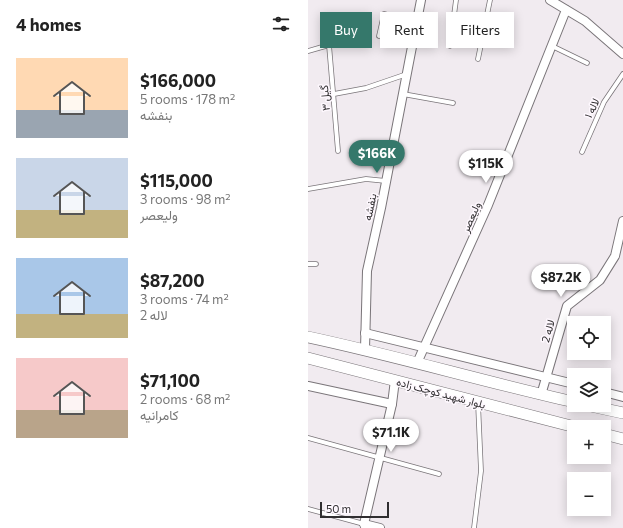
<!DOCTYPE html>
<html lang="en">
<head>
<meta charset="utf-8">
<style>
  body { margin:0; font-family:Commissioner,Vazirmatn,sans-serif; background:#f6f6f6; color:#222; height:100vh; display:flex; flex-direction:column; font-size:15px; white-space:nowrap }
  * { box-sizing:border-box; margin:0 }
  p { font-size:13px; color:#767676 }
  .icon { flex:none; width:22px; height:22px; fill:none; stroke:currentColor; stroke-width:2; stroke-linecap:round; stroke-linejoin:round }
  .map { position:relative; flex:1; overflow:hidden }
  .drawer { display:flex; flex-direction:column; background:#fff; width:308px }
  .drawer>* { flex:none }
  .top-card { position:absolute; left:12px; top:12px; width:243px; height:36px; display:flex; gap:8px }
  .fabs { position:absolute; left:259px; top:316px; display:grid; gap:8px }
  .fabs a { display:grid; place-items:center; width:44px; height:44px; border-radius:0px; background:#fff; box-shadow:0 2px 10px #0003; font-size:20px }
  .scale { position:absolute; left:12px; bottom:10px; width:69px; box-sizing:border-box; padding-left:4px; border:2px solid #302e30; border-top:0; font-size:11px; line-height:14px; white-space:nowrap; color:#302e30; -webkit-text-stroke:3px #fef8fe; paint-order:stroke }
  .price { position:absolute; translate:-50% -34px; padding:0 9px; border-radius:14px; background:#fff; color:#222; font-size:13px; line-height:26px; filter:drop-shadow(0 1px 2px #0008) }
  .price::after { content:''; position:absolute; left:50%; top:24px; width:12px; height:9px; margin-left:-6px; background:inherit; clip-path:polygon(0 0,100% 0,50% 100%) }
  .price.active { background:#35786b; color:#fff }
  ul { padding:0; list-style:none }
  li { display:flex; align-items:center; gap:12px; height:100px; padding:0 16px }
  li span { display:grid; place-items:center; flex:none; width:112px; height:80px; border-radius:0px; color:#555 }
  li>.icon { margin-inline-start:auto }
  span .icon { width:48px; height:48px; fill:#fffc; stroke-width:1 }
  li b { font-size:17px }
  h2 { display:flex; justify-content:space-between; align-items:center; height:48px; padding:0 16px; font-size:17px }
  .pill { padding:0 14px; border-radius:0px; background:#fff; box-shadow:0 2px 10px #0003; font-size:14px; line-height:36px }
  .pill.active { background:#35786b; color:#fff }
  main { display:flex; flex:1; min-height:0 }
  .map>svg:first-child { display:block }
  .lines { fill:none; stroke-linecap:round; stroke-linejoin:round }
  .lane-casing { stroke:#7a7579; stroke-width:5.5 }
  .street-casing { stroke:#7a7579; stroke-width:10 }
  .secondary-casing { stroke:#7a7579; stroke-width:12 }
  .lane { stroke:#fff; stroke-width:4 }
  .street { stroke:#fff; stroke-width:8 }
  .secondary { stroke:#fff; stroke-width:11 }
  .labels { text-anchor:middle; stroke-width:3; stroke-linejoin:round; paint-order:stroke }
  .street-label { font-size:11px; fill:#302e30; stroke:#fef8fe }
</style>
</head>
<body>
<main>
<section class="drawer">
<h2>4 homes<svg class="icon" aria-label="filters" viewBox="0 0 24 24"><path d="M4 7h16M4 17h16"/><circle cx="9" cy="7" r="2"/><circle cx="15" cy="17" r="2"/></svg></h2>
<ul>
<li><span style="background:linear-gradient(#ffd9b3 65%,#9aa5b1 0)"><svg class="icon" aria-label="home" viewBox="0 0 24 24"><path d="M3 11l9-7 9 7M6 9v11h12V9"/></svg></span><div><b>$166,000</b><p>5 rooms · 178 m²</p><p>بنفشه</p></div></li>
<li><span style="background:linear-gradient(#c9d6e8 65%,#c2b280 0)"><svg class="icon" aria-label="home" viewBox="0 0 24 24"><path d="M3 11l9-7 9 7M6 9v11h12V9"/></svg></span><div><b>$115,000</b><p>3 rooms · 98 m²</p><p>ولیعصر</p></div></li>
<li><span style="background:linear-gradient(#a9c7e8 70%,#c2b280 0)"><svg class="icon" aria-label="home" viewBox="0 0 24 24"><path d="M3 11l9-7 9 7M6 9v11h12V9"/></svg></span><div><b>$87,200</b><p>3 rooms · 74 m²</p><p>لاله 2</p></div></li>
<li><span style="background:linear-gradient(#f6c9c9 65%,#b9a48a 0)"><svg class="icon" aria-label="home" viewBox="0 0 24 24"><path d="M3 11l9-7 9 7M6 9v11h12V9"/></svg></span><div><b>$71,100</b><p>2 rooms · 68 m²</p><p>کامرانیه</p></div></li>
</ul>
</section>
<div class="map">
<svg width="315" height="528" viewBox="0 0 315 528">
  <rect width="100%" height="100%" fill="#f1ebf0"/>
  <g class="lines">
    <defs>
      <g id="lane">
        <polyline points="71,36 76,14 108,23"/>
        <polyline points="142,46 148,0"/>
        <polyline points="244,46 279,63"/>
        <polyline points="0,51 21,45 30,151"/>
        <polyline points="170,59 182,0"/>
        <polyline points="26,94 58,88 99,74"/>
        <polyline points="95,94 145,103"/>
        <polyline points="274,152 296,102 315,74"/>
        <polyline points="0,189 58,179 78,181"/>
        <polyline points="0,264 8,264"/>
        <polyline points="0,438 131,474"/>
        <polyline points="0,509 56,524 55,528"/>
        <polyline points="166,528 173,471 170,403"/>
      </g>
      <g id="street">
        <polyline points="242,0 277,21 315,54"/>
        <polyline points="57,333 266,384"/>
        <polyline points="57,349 59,271 73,208 113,0"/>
        <polyline points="109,363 180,205 258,10"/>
        <polyline points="0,386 84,404"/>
        <polyline points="296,392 315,397"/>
        <polyline points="233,395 259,306 292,280 307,256 315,221"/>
        <polyline points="72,528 56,524 84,404 87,380"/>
      </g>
      <g id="secondary">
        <path d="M0,337C89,356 177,382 266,402"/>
        <polyline points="0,358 267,427"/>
        <polyline points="278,405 315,413"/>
        <polyline points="296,434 315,439"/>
      </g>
    </defs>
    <use href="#lane" class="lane-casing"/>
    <use href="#street" class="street-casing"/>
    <use href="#secondary" class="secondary-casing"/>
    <use href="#lane" class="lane"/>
    <use href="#street" class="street"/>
    <use href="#secondary" class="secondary"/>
  </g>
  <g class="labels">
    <g class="street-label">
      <text transform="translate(17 98) rotate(-95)" y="4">گیل ۳</text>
      <text transform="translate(284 108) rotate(-64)" y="4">لاله ۱</text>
      <text transform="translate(62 207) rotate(-78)" y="4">بنفشه</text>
      <text transform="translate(163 217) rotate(-66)" y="4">ولیعصر</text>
      <text transform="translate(240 331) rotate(-74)" y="4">لاله 2</text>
      <text transform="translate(133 393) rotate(15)" y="4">بلوار شهید کوچک زاده</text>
    </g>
  </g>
</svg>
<div class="fabs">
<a><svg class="icon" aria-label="locate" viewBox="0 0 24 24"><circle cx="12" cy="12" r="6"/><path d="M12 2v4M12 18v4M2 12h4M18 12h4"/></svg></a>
<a><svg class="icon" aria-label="layers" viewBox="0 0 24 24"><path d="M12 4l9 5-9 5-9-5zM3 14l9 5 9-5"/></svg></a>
<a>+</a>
<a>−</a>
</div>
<div class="scale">50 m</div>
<b class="price active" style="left:69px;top:174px">$166K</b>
<b class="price" style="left:178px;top:184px">$115K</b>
<b class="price" style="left:253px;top:298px">$87.2K</b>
<b class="price" style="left:83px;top:453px">$71.1K</b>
<div class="top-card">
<a class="pill active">Buy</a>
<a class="pill">Rent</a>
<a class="pill">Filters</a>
</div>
</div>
</main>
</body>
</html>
